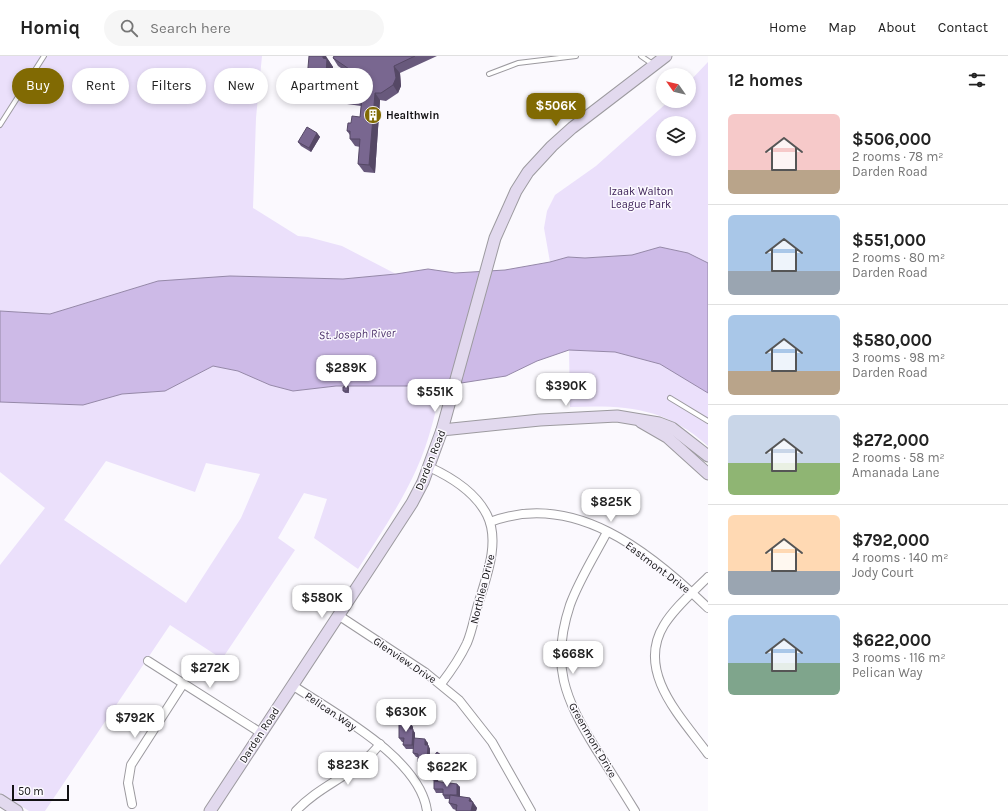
<!DOCTYPE html>
<html lang="en">
<head>
<meta charset="utf-8">
<style>
  body { margin:0; font-family:Karla,sans-serif; background:#f6f6f6; color:#222; height:100vh; display:flex; flex-direction:column; font-size:15px; white-space:nowrap }
  * { box-sizing:border-box; margin:0 }
  p { font-size:13px; color:#767676 }
  .icon { flex:none; width:22px; height:22px; fill:none; stroke:currentColor; stroke-width:2; stroke-linecap:round; stroke-linejoin:round }
  .map { position:relative; flex:1; overflow:hidden }
  .details { display:flex; flex-direction:column; background:#fff; width:300px }
  .details>* { flex:none }
  .guide { position:absolute; left:12px; top:12px; width:380px; height:36px; display:flex; gap:8px }
  .needle { width:26px; rotate:304deg }
  .buttons { position:absolute; left:656px; top:12px; display:grid; gap:8px }
  .buttons a { display:grid; place-items:center; width:40px; height:40px; border-radius:50%; background:#fff; box-shadow:0 2px 6px #0003; font-size:20px }
  .scale { position:absolute; left:12px; bottom:10px; width:57px; box-sizing:border-box; padding-left:4px; border:2px solid #131214; border-top:0; font-size:11px; line-height:14px; white-space:nowrap; color:#131214; -webkit-text-stroke:3px #fbf9fe; paint-order:stroke }
  .price { position:absolute; translate:-50% -34px; padding:0 9px; border-radius:8px; background:#fff; color:#222; font-size:13px; line-height:26px; filter:drop-shadow(0 1px 2px #0008) }
  .price::after { content:''; position:absolute; left:50%; top:24px; width:12px; height:9px; margin-left:-6px; background:inherit; clip-path:polygon(0 0,100% 0,50% 100%) }
  .price.on { background:#816a03; color:#fff }
  ul { padding:0; list-style:none }
  li { display:flex; align-items:center; gap:12px; height:100px; padding:0 20px }
  li+li { border-top:1px solid #e0e0e0 }
  li span { display:grid; place-items:center; flex:none; width:112px; height:80px; border-radius:6px; color:#555 }
  li>.icon { margin-inline-start:auto }
  span .icon { width:48px; height:48px; fill:#fffc; stroke-width:1 }
  li b { font-size:17px }
  h2 { display:flex; justify-content:space-between; align-items:center; height:48px; padding:0 20px; font-size:17px }
  .pill { padding:0 14px; border-radius:18px; background:#fff; box-shadow:0 2px 6px #0003; font-size:14px; line-height:36px }
  .pill.on { background:#816a03; color:#fff }
  header { display:flex; align-items:center; gap:24px; box-sizing:border-box; height:56px; padding:0 20px; background:#fff; border-bottom:1px solid #e0e0e0 }
  header strong { font-size:19px }
  nav { display:flex; gap:22px; margin-inline-start:auto; font-size:14px }
  .search { width:280px; height:36px; background:#f6f6f6; display:flex; align-items:center; gap:10px; box-sizing:border-box; padding:0 14px; border-radius:22px; color:#767676; font-size:15px }
  main { display:flex; flex:1; min-height:0 }
  .map>svg:first-child { display:block }
  .green { fill:#ebe0fb; fill-rule:evenodd }
  .water { fill:#cdbae7; stroke:#9588a8 }
  .lines { fill:none; stroke-linecap:round; stroke-linejoin:round }
  .lane-casing { stroke:#9c9a9f; stroke-width:6 }
  .street-casing { stroke:#9c9a9f; stroke-width:10 }
  .secondary-casing { stroke:#9c9a9f; stroke-width:13 }
  .lane { stroke:#fff; stroke-width:4 }
  .street { stroke:#fff; stroke-width:8 }
  .secondary { stroke:#e2d9ee; stroke-width:11 }
  .wall { fill:#68597c }
  .shaded-wall { fill:#554865 }
  .building { fill:#796790; stroke:#554865 }
  .labels { text-anchor:middle; stroke-width:3; stroke-linejoin:round; paint-order:stroke }
  .poi-label { font-size:11px; font-weight:bold; fill:#131214; stroke:#fbf9fe; text-anchor:start }
  .park-label { font-size:11px; fill:#3c2157; stroke:#fbf9fe }
  .street-label { font-size:11px; fill:#131214; stroke:#fbf9fe }
  .water-label { font-size:12px; font-style:italic; fill:#50366e; stroke:#fbf9fe }
</style>
</head>
<body>
<header>
<strong>Homiq</strong>
<div class="search"><svg class="icon" aria-label="search" viewBox="0 0 24 24"><circle cx="10" cy="10" r="6"/><path d="M15 15l6 6"/></svg>Search here</div>
<nav><a>Home</a><a>Map</a><a>About</a><a>Contact</a></nav>
</header>
<main>
<div class="map">
<svg width="708" height="755" viewBox="0 0 708 755">
  <rect width="100%" height="100%" fill="#fbf9fe"/>
  <g class="green">
    <polygon points="0,0 262,0 256,62 253,152 298,180 308,181 342,190 396,218 343,223 158,225 50,258 0,255"/>
    <path d="M708,6V207L688,197L660,191L632,199L585,202L568,201L550,206L544,172L547,155L555,139L596,110L669,45H689V26ZM663,67H689V93H663Z"/>
    <path d="M569,294L615,296L660,308L708,337V390C665,351 625,349 570,351Z"/>
    <path d="M213,310L238,315L270,329L293,335L336,330H442C435,357 429,386 417,412C401,448 379,480 358,513L314,482L327,443L304,437L278,482L295,494L222,603L170,569L45,755H29L0,737V509L45,452L0,416V346L83,349L122,338L165,335ZM106,405L195,436L206,407L260,418L241,462L186,547L64,464Z"/>
  </g>
  <polygon class="water" points="660,191 688,197 708,207 708,337 660,308 615,296 569,294 537,305 506,320 442,330 336,330 293,335 270,329 238,315 213,310 165,335 122,338 83,349 0,346 0,255 50,258 158,225 230,220 343,223 396,218 428,213 455,217 505,214 550,206 568,201 585,202 632,199"/>
  <g class="lines">
    <defs>
      <g id="lane">
        <polyline points="641,0 654,9"/>
        <polyline points="489,18 518,7 576,0"/>
        <polyline points="0,69 44,0"/>
        <polyline points="670,342 708,365"/>
      </g>
      <g id="street">
        <path d="M429,411C451,421 476,437 487,459C501,487 485,524 477,552C474,563 472,575 467,587C460,602 451,615 441,628"/>
        <path d="M490,466C574,434 650,496 708,552"/>
        <path d="M607,476C595,499 579,524 570,549C550,609 565,643 596,693C609,713 622,734 635,755"/>
        <path d="M708,521C693,536 675,551 664,569C635,616 682,662 708,698"/>
        <polyline points="338,559 426,617 459,644 492,686 531,755"/>
        <polyline points="148,605 261,677"/>
        <path d="M292,629C334,657 420,702 427,755"/>
        <polyline points="132,748 128,727 131,709 183,628"/>
        <path d="M296,755C321,728 356,719 380,688"/>
      </g>
      <g id="secondary">
        <polyline points="641,366 667,381 708,418"/>
        <polyline points="442,374 540,364 617,360 659,367 672,372 708,400"/>
        <polyline points="0,744 17,755"/>
        <polyline points="210,755 373,507 412,447 423,426 442,374 495,182 516,135 528,116 552,90 572,72 666,0"/>
      </g>
    </defs>
    <use href="#lane" class="lane-casing"/>
    <use href="#street" class="street-casing"/>
    <use href="#secondary" class="secondary-casing"/>
    <use href="#lane" class="lane"/>
    <use href="#street" class="street"/>
    <use href="#secondary" class="secondary"/>
  </g>
  <g class="wall">
    <polygon points="334,0 437,0 400,17 401,30 398,37 386,45 380,44 375,117 364,116 358,108 360,91 355,90 350,83 350,79 347,75 351,67 360,61 361,50 347,48 343,42 316,42 314,45 303,37 298,30 329,4 329,5 333,11 332,18 353,20 338,10 333,2"/>
    <polygon points="317,77 320,81 311,96 301,90 298,86"/>
    <polygon points="348,330 349,332 349,337 345,337 343,335"/>
    <polygon points="410,667 413,671 413,674 415,677 415,683 428,687 428,689 430,693 430,705 449,707 444,712 446,714 437,726 457,728 460,731 460,741 470,742 477,752 476,755 456,755 456,754 453,753 449,747 450,743 445,743 443,739 443,737 436,737 434,733 434,725 429,722 427,718 431,712 429,710 421,710 418,706 418,701 416,701 413,697 414,693 406,693 403,689 404,686 402,686 399,682"/>
  </g>
  <g class="shaded-wall">
    <polygon points="323,0 326,0 333,11 331,26 326,18 323,2"/>
    <polygon points="394,10 400,17 401,30 398,37 393,29"/>
    <polygon points="311,34 316,42 314,45 309,37"/>
    <polygon points="375,37 380,44 375,117 369,109"/>
    <polygon points="317,77 320,81 311,96 309,92"/>
    <polygon points="410,667 413,671 413,674 415,677 415,693 412,689 410,673"/>
    <polygon points="425,683 428,687 428,689 430,693 429,709 428,708 429,710 427,706 425,689"/>
    <polygon points="446,703 449,707 444,712 446,714 436,727 434,723 441,709"/>
    <polygon points="457,728 460,731 460,743 457,739"/>
    <polygon points="470,742 477,752 476,755 471,755 469,745"/>
  </g>
  <g class="building">
    <polygon points="309,0 323,0 323,2 327,3 326,18 355,20 355,17 333,2 334,0 415,0 394,10 396,22 393,29 381,37 375,37 369,109 358,108 360,83 350,83 350,75 347,75 348,67 351,67 352,60 360,61 362,42 342,41 342,35 311,34 309,37 298,30 303,22 307,23"/>
    <polygon points="307,71 317,77 309,92 298,86"/>
    <polygon points="348,330 348,335 343,335 343,331"/>
    <polygon points="399,667 410,667 410,673 413,673 412,689 403,689 404,682 399,682"/>
    <polygon points="414,682 425,683 425,689 428,689 427,706 418,706 418,698 413,697"/>
    <polygon points="437,696 446,703 441,709 443,711 434,723 427,718 432,711 428,708"/>
    <polygon points="434,725 457,728 457,739 443,739 443,733 434,733"/>
    <polygon points="450,739 470,742 469,745 473,746 471,755 456,755 457,749 449,747"/>
  </g>
  <defs>
    <symbol id="building-disc" viewBox="-11 -11 22 22"><circle r="9.5" fill="#816a03" stroke="#fbf9fe"/><path d="M-4-6H4V6H1V3H-1V6H-4ZM-2.5-4.3h1.7v1.8h-1.7ZM.8-4.3h1.7v1.8H.8ZM-2.5-1h1.7V.8h-1.7ZM.8-1h1.7V.8H.8Z" fill="#fff"/></symbol>
  </defs>
  <g fill-rule="evenodd">
    <use href="#building-disc" x="363" y="49" width="20" height="20"/>
  </g>
  <g class="labels">
    <g class="poi-label">
      <text x="386" y="63">Healthwin</text>
    </g>
    <g class="park-label">
      <text x="641" y="139">Izaak Walton<tspan x="641" dy="13">League Park</tspan></text>
    </g>
    <g class="street-label">
      <text transform="translate(430 404) rotate(-68)" y="4">Darden Road</text>
      <text transform="translate(658 511) rotate(37)" y="4">Eastmont Drive</text>
      <text transform="translate(482 533) rotate(-76)" y="4">Northlea Drive</text>
      <text transform="translate(405 604) rotate(34)" y="4">Glenview Drive</text>
      <text transform="translate(331 655) rotate(34)" y="4">Pelican Way</text>
      <text transform="translate(259 679) rotate(-57)" y="4">Darden Road</text>
      <text transform="translate(593 684) rotate(60)" y="4">Greenmont Drive</text>
    </g>
    <g class="water-label">
      <text transform="translate(357 278) rotate(-2)" y="4">St. Joseph River</text>
    </g>
  </g>
</svg>
<div class="buttons">
<a><svg class="needle" viewBox="-14 -14 28 28"><path d="M0-13l5 13h-10z" fill="#e53935"/><path d="M0 13l5-13h-10z" fill="#767676"/></svg></a>
<a><svg class="icon" aria-label="layers" viewBox="0 0 24 24"><path d="M12 4l9 5-9 5-9-5zM3 14l9 5 9-5"/></svg></a>
</div>
<div class="scale">50 m</div>
<b class="price on" style="left:556px;top:71px">$506K</b>
<b class="price" style="left:346px;top:333px">$289K</b>
<b class="price" style="left:566px;top:351px">$390K</b>
<b class="price" style="left:435px;top:357px">$551K</b>
<b class="price" style="left:611px;top:467px">$825K</b>
<b class="price" style="left:322px;top:563px">$580K</b>
<b class="price" style="left:573px;top:619px">$668K</b>
<b class="price" style="left:210px;top:633px">$272K</b>
<b class="price" style="left:406px;top:677px">$630K</b>
<b class="price" style="left:135px;top:683px">$792K</b>
<b class="price" style="left:348px;top:730px">$823K</b>
<b class="price" style="left:447px;top:732px">$622K</b>
<div class="guide">
<a class="pill on">Buy</a>
<a class="pill">Rent</a>
<a class="pill">Filters</a>
<a class="pill">New</a>
<a class="pill">Apartment</a>
</div>
</div>
<section class="details">
<h2>12 homes<svg class="icon" aria-label="filters" viewBox="0 0 24 24"><path d="M4 7h16M4 17h16"/><circle cx="9" cy="7" r="2"/><circle cx="15" cy="17" r="2"/></svg></h2>
<ul>
<li><span style="background:linear-gradient(#f6c9c9 70%,#b9a48a 0)"><svg class="icon" aria-label="home" viewBox="0 0 24 24"><path d="M3 11l9-7 9 7M6 9v11h12V9"/></svg></span><div><b>$506,000</b><p>2 rooms · 78 m²</p><p>Darden Road</p></div></li>
<li><span style="background:linear-gradient(#a9c7e8 70%,#9aa5b1 0)"><svg class="icon" aria-label="home" viewBox="0 0 24 24"><path d="M3 11l9-7 9 7M6 9v11h12V9"/></svg></span><div><b>$551,000</b><p>2 rooms · 80 m²</p><p>Darden Road</p></div></li>
<li><span style="background:linear-gradient(#a9c7e8 70%,#b9a48a 0)"><svg class="icon" aria-label="home" viewBox="0 0 24 24"><path d="M3 11l9-7 9 7M6 9v11h12V9"/></svg></span><div><b>$580,000</b><p>3 rooms · 98 m²</p><p>Darden Road</p></div></li>
<li><span style="background:linear-gradient(#c9d6e8 60%,#8fb573 0)"><svg class="icon" aria-label="home" viewBox="0 0 24 24"><path d="M3 11l9-7 9 7M6 9v11h12V9"/></svg></span><div><b>$272,000</b><p>2 rooms · 58 m²</p><p>Amanada Lane</p></div></li>
<li><span style="background:linear-gradient(#ffd9b3 70%,#9aa5b1 0)"><svg class="icon" aria-label="home" viewBox="0 0 24 24"><path d="M3 11l9-7 9 7M6 9v11h12V9"/></svg></span><div><b>$792,000</b><p>4 rooms · 140 m²</p><p>Jody Court</p></div></li>
<li><span style="background:linear-gradient(#a9c7e8 60%,#7fa58c 0)"><svg class="icon" aria-label="home" viewBox="0 0 24 24"><path d="M3 11l9-7 9 7M6 9v11h12V9"/></svg></span><div><b>$622,000</b><p>3 rooms · 116 m²</p><p>Pelican Way</p></div></li>
</ul>
</section>
</main>
</body>
</html>
